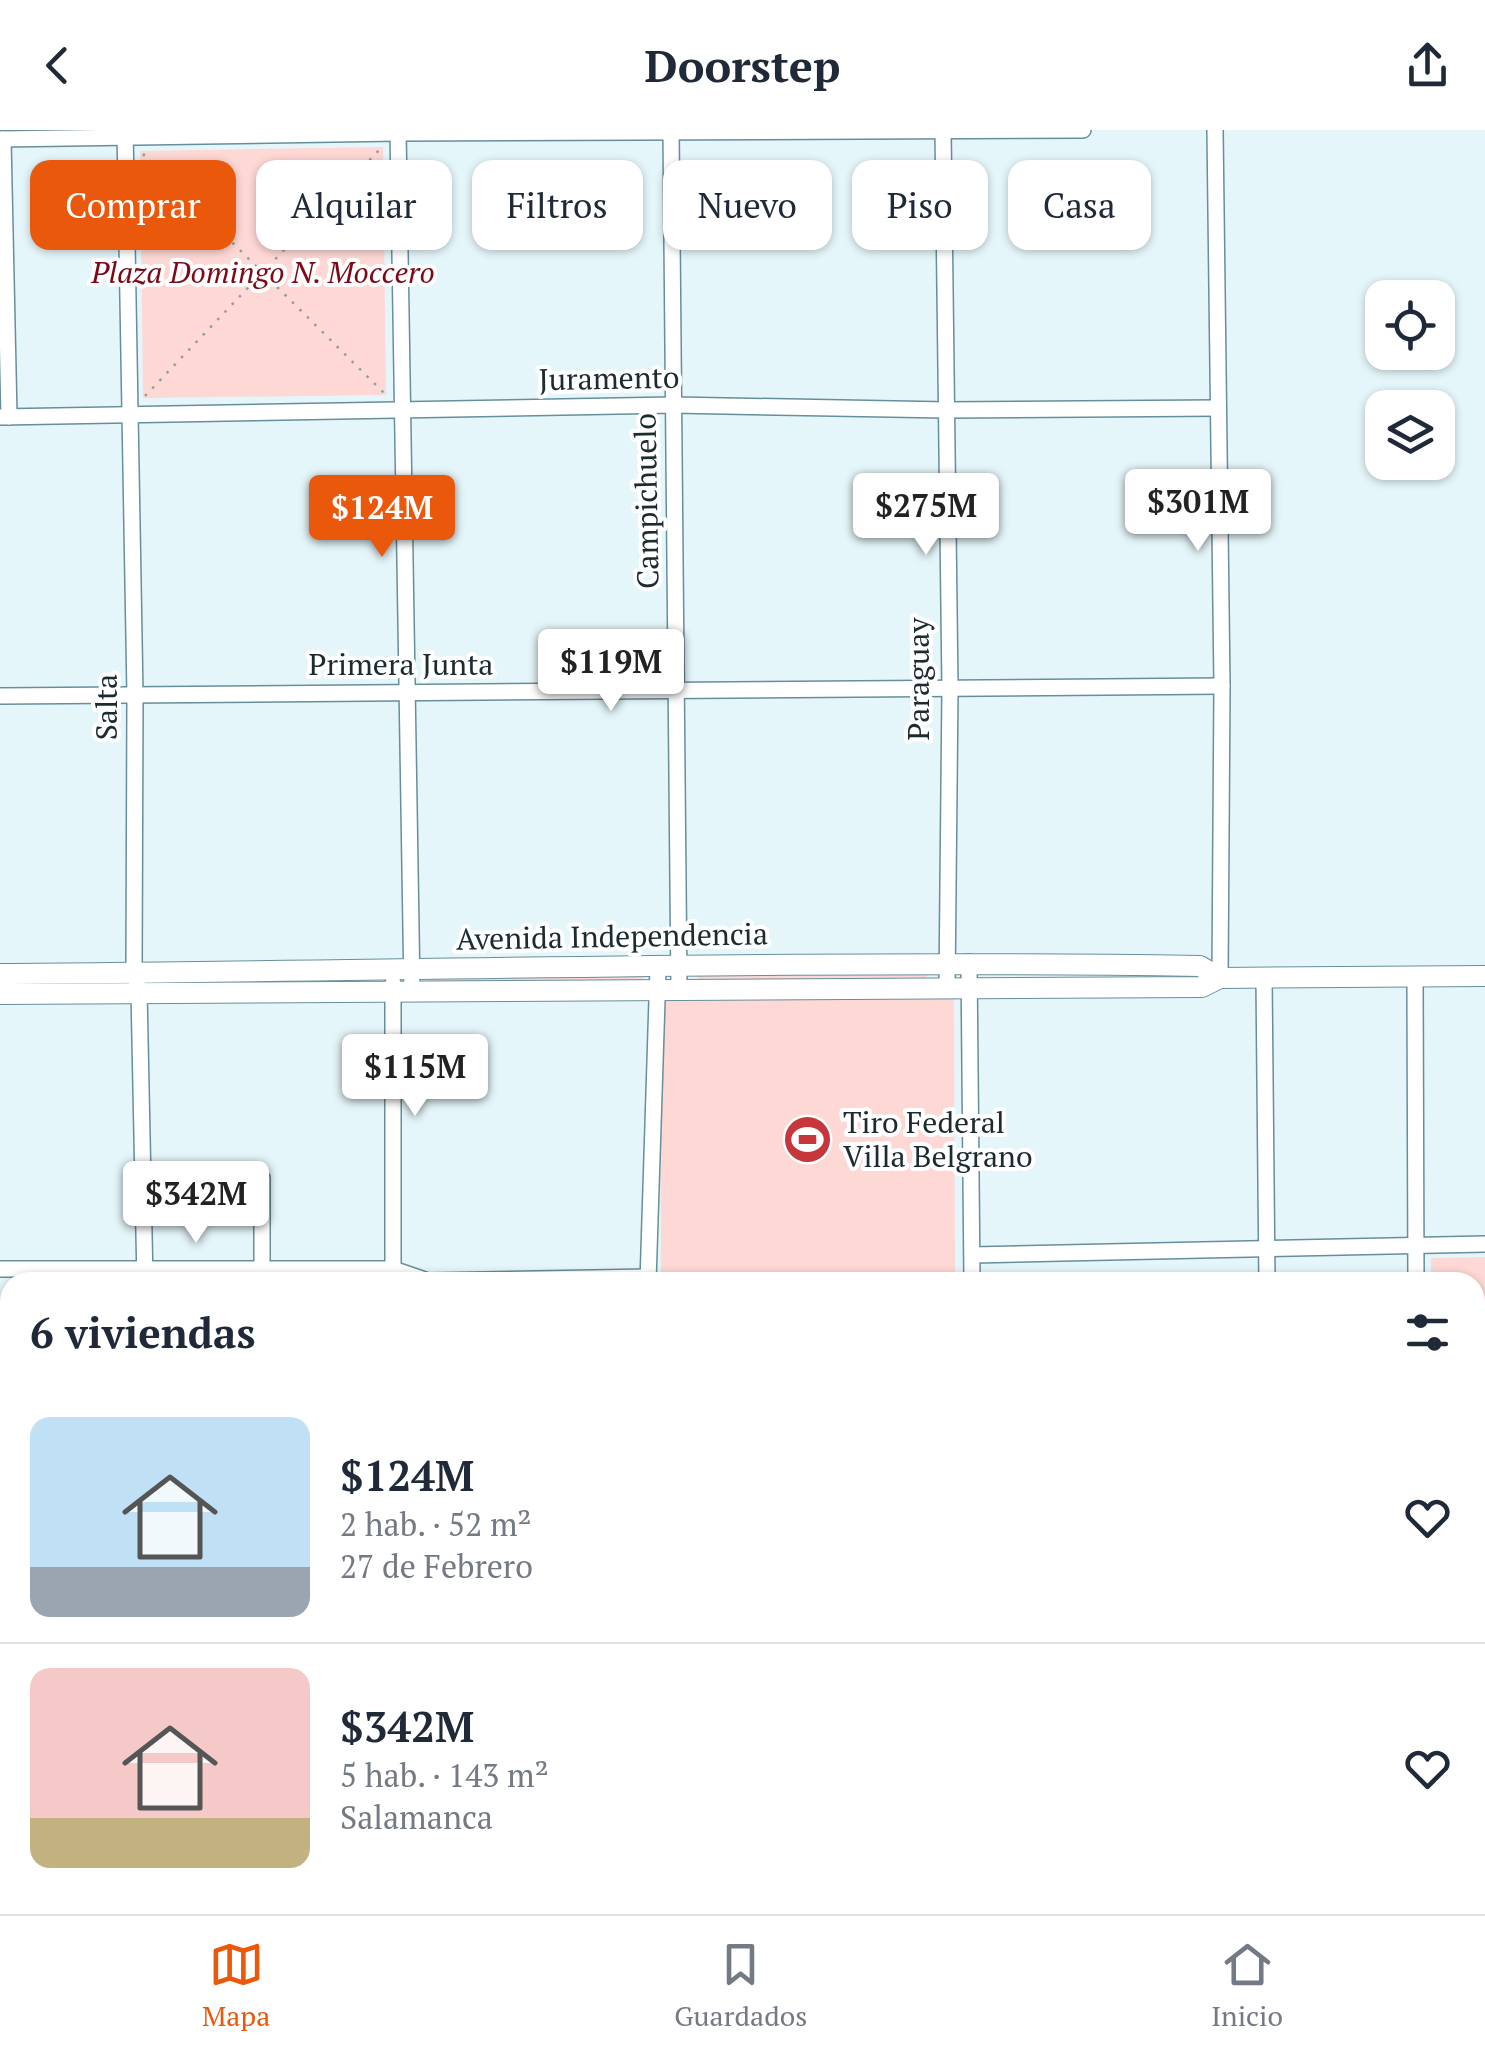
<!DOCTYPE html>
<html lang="es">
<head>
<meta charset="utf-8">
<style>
  body { margin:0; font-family:"PT Serif",serif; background:#f6f6f7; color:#1f2937; height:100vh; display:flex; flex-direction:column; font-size:38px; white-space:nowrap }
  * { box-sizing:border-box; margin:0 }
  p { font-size:32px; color:#747a83 }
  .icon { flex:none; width:55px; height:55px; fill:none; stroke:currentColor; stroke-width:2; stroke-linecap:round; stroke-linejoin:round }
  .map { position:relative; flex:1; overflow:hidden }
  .sheet { position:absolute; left:0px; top:1142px; width:1485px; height:642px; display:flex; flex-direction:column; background:#fff; border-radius:30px 30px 0 0; box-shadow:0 2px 8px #0004 }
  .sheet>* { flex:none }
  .hud { position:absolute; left:30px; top:30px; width:1425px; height:90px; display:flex; gap:20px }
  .fabs { position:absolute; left:1365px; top:150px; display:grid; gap:20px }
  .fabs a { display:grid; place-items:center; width:90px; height:90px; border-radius:20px; background:#fff; box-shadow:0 2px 8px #0004; font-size:50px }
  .price { position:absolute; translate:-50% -85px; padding:0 22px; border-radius:10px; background:#fff; color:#222; font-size:32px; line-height:65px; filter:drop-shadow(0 2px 5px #0008) }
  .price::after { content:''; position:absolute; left:50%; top:60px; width:30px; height:22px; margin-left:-15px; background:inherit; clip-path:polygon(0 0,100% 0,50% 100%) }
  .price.selected { background:#ea580c; color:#fff }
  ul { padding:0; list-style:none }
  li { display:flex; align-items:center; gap:30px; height:250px; padding:0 30px }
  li+li { border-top:2px solid #e0e1e3 }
  li span { display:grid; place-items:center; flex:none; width:280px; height:200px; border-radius:20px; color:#555 }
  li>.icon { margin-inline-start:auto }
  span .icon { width:120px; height:120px; fill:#fffc; stroke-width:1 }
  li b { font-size:42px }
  h2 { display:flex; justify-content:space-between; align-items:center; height:120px; padding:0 30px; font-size:42px }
  .chip { padding:0 35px; border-radius:20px; background:#fff; box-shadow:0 2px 8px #0004; font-size:35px; line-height:90px }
  .chip.selected { background:#ea580c; color:#fff }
  header { display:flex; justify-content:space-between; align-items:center; height:130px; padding:0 30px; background:#fff; font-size:45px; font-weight:600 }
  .tab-bar { display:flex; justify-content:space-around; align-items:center; height:140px; border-top:2px solid #e0e1e3; background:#fff; font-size:28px; color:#747a83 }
  .tab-bar a { display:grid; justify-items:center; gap:5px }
  .tab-bar .selected { color:#ea580c }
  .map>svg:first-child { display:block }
  .built { fill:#d3f1fb }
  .green { fill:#fed8d5 }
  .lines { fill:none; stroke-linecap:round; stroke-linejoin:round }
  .minor-casing { stroke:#678e9b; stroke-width:18 }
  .tertiary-casing { stroke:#678e9b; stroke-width:22 }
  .path { stroke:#8e9ea3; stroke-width:2.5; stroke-dasharray:2.5 8; stroke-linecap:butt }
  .minor { stroke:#fff; stroke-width:15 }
  .tertiary { stroke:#fff; stroke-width:20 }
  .labels { text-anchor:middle; stroke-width:8; stroke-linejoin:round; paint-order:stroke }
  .park-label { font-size:30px; font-style:italic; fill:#7b0917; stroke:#fff }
  .street-label { font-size:30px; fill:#1b2b30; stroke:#fff }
  .poi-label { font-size:30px; fill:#1b2b30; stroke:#fff; text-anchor:start }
</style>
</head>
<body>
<header><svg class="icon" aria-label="back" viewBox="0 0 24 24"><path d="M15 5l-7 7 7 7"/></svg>Doorstep<svg class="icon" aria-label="share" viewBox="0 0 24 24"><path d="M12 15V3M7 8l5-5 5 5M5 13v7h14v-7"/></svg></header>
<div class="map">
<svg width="1485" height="1784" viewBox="0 0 1485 1784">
  <rect width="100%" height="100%" fill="#e5f6fb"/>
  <polygon class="built" points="1475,1611 1485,1611 1485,1784 1066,1784 1066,1775 1475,1775"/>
  <g class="green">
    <polygon points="383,17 386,265 143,268 140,21"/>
    <polygon points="697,845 927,845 927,851 697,850"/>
    <rect x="430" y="847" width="214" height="5"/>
    <polygon points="954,866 955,1152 661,1152 660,868"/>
    <polygon points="1485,1127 1485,1366 1475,1366 1475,1152 1431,1152 1431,1128"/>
  </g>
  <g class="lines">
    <defs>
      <g id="minor">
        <polyline points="125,0 135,565 134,843 139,861 145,1152"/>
        <polyline points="398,0 412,861"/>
        <polyline points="671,0 679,861"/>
        <polyline points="943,0 950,558 947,857"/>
        <polyline points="1215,0 1222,556 1220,848"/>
        <polyline points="0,9 398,3 1083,0"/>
        <polyline points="3,9 9,287"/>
        <polyline points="0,287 673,275 947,280 1218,278"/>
        <polyline points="0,566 1222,556"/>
        <polyline points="969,832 972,1152"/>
        <polyline points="1415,847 1416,1152"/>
        <polyline points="1264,848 1267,1152"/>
        <polyline points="973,1125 1485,1114"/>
        <polyline points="0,1139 393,1139 428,1151 649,1147"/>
        <polyline points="393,1139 393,853"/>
        <polyline points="262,1152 262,1048"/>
        <polyline points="648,1152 658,838"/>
        <polyline points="0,1388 10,1389"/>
        <polyline points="1475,1388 1485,1388"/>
        <polyline points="0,1676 10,1676"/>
      </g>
      <g id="tertiary">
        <path d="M0,844C400,841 800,830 1200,836L1220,848"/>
        <polyline points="0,864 1202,857 1220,848 1485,846"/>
        <polyline points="1475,1593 1485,1593"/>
        <polyline points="1045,1775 1045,1784"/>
      </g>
    </defs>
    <use href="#minor" class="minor-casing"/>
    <use href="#tertiary" class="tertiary-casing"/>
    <g class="path">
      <polyline points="143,24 386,265"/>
      <polyline points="145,266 381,18"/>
    </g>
    <use href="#minor" class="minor"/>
    <use href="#tertiary" class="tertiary"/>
  </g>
  <defs>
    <symbol id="stadium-disc" viewBox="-11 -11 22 22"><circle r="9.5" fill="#c6363c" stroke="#fff"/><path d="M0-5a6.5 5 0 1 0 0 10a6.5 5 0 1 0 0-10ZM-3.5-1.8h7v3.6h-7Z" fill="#fff"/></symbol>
  </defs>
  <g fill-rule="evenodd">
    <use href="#stadium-disc" x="780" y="982" width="55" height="55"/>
  </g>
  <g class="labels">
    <g class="park-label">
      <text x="263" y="153">Plaza Domingo N. Moccero</text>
    </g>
    <g class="street-label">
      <text transform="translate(609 249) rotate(-1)" y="10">Juramento</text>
      <text transform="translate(647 371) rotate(-91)" y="10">Campichuelo</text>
      <text x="401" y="545">Primera Junta</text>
      <text transform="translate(919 549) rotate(-90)" y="10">Paraguay</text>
      <text transform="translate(107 577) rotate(-90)" y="10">Salta</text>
      <text transform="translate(612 807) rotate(-1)" y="10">Avenida Independencia</text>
    </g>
    <g class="poi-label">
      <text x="843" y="1003">Tiro Federal<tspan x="843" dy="34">Villa Belgrano</tspan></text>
    </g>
  </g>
</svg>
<div class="fabs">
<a><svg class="icon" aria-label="locate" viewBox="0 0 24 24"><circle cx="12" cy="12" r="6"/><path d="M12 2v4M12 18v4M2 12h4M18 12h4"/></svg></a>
<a><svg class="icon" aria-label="layers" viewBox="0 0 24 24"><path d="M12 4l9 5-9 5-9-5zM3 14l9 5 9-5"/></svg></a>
</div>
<b class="price" style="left:1198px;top:424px">$301M</b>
<b class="price" style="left:926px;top:428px">$275M</b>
<b class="price selected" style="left:382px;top:430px">$124M</b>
<b class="price" style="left:611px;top:584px">$119M</b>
<b class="price" style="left:415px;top:989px">$115M</b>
<b class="price" style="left:196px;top:1116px">$342M</b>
<div class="hud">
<a class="chip selected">Comprar</a>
<a class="chip">Alquilar</a>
<a class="chip">Filtros</a>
<a class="chip">Nuevo</a>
<a class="chip">Piso</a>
<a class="chip">Casa</a>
</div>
<section class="sheet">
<h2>6 viviendas<svg class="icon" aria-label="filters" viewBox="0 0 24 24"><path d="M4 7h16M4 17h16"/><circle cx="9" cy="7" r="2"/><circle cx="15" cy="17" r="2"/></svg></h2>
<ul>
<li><span style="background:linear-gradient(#bfe0f5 75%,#9aa5b1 0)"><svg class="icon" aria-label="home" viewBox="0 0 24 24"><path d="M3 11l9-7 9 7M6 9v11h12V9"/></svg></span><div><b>$124M</b><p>2 hab. · 52 m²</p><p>27 de Febrero</p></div><svg class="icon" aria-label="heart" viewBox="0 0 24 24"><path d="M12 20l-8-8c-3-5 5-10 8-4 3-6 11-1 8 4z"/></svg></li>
<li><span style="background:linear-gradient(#f6c9c9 75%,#c2b280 0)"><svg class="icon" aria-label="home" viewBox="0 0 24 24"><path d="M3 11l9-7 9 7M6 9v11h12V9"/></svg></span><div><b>$342M</b><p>5 hab. · 143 m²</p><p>Salamanca</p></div><svg class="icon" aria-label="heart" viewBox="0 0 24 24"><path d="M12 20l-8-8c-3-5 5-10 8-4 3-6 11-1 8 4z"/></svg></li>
</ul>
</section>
</div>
<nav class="tab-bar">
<a class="selected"><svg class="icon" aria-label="map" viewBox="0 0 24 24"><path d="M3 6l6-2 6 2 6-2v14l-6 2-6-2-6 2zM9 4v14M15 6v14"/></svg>Mapa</a>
<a><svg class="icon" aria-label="saved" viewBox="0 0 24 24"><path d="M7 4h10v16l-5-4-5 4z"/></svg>Guardados</a>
<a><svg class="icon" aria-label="home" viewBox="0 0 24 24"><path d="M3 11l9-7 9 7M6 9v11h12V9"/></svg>Inicio</a>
</nav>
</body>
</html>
